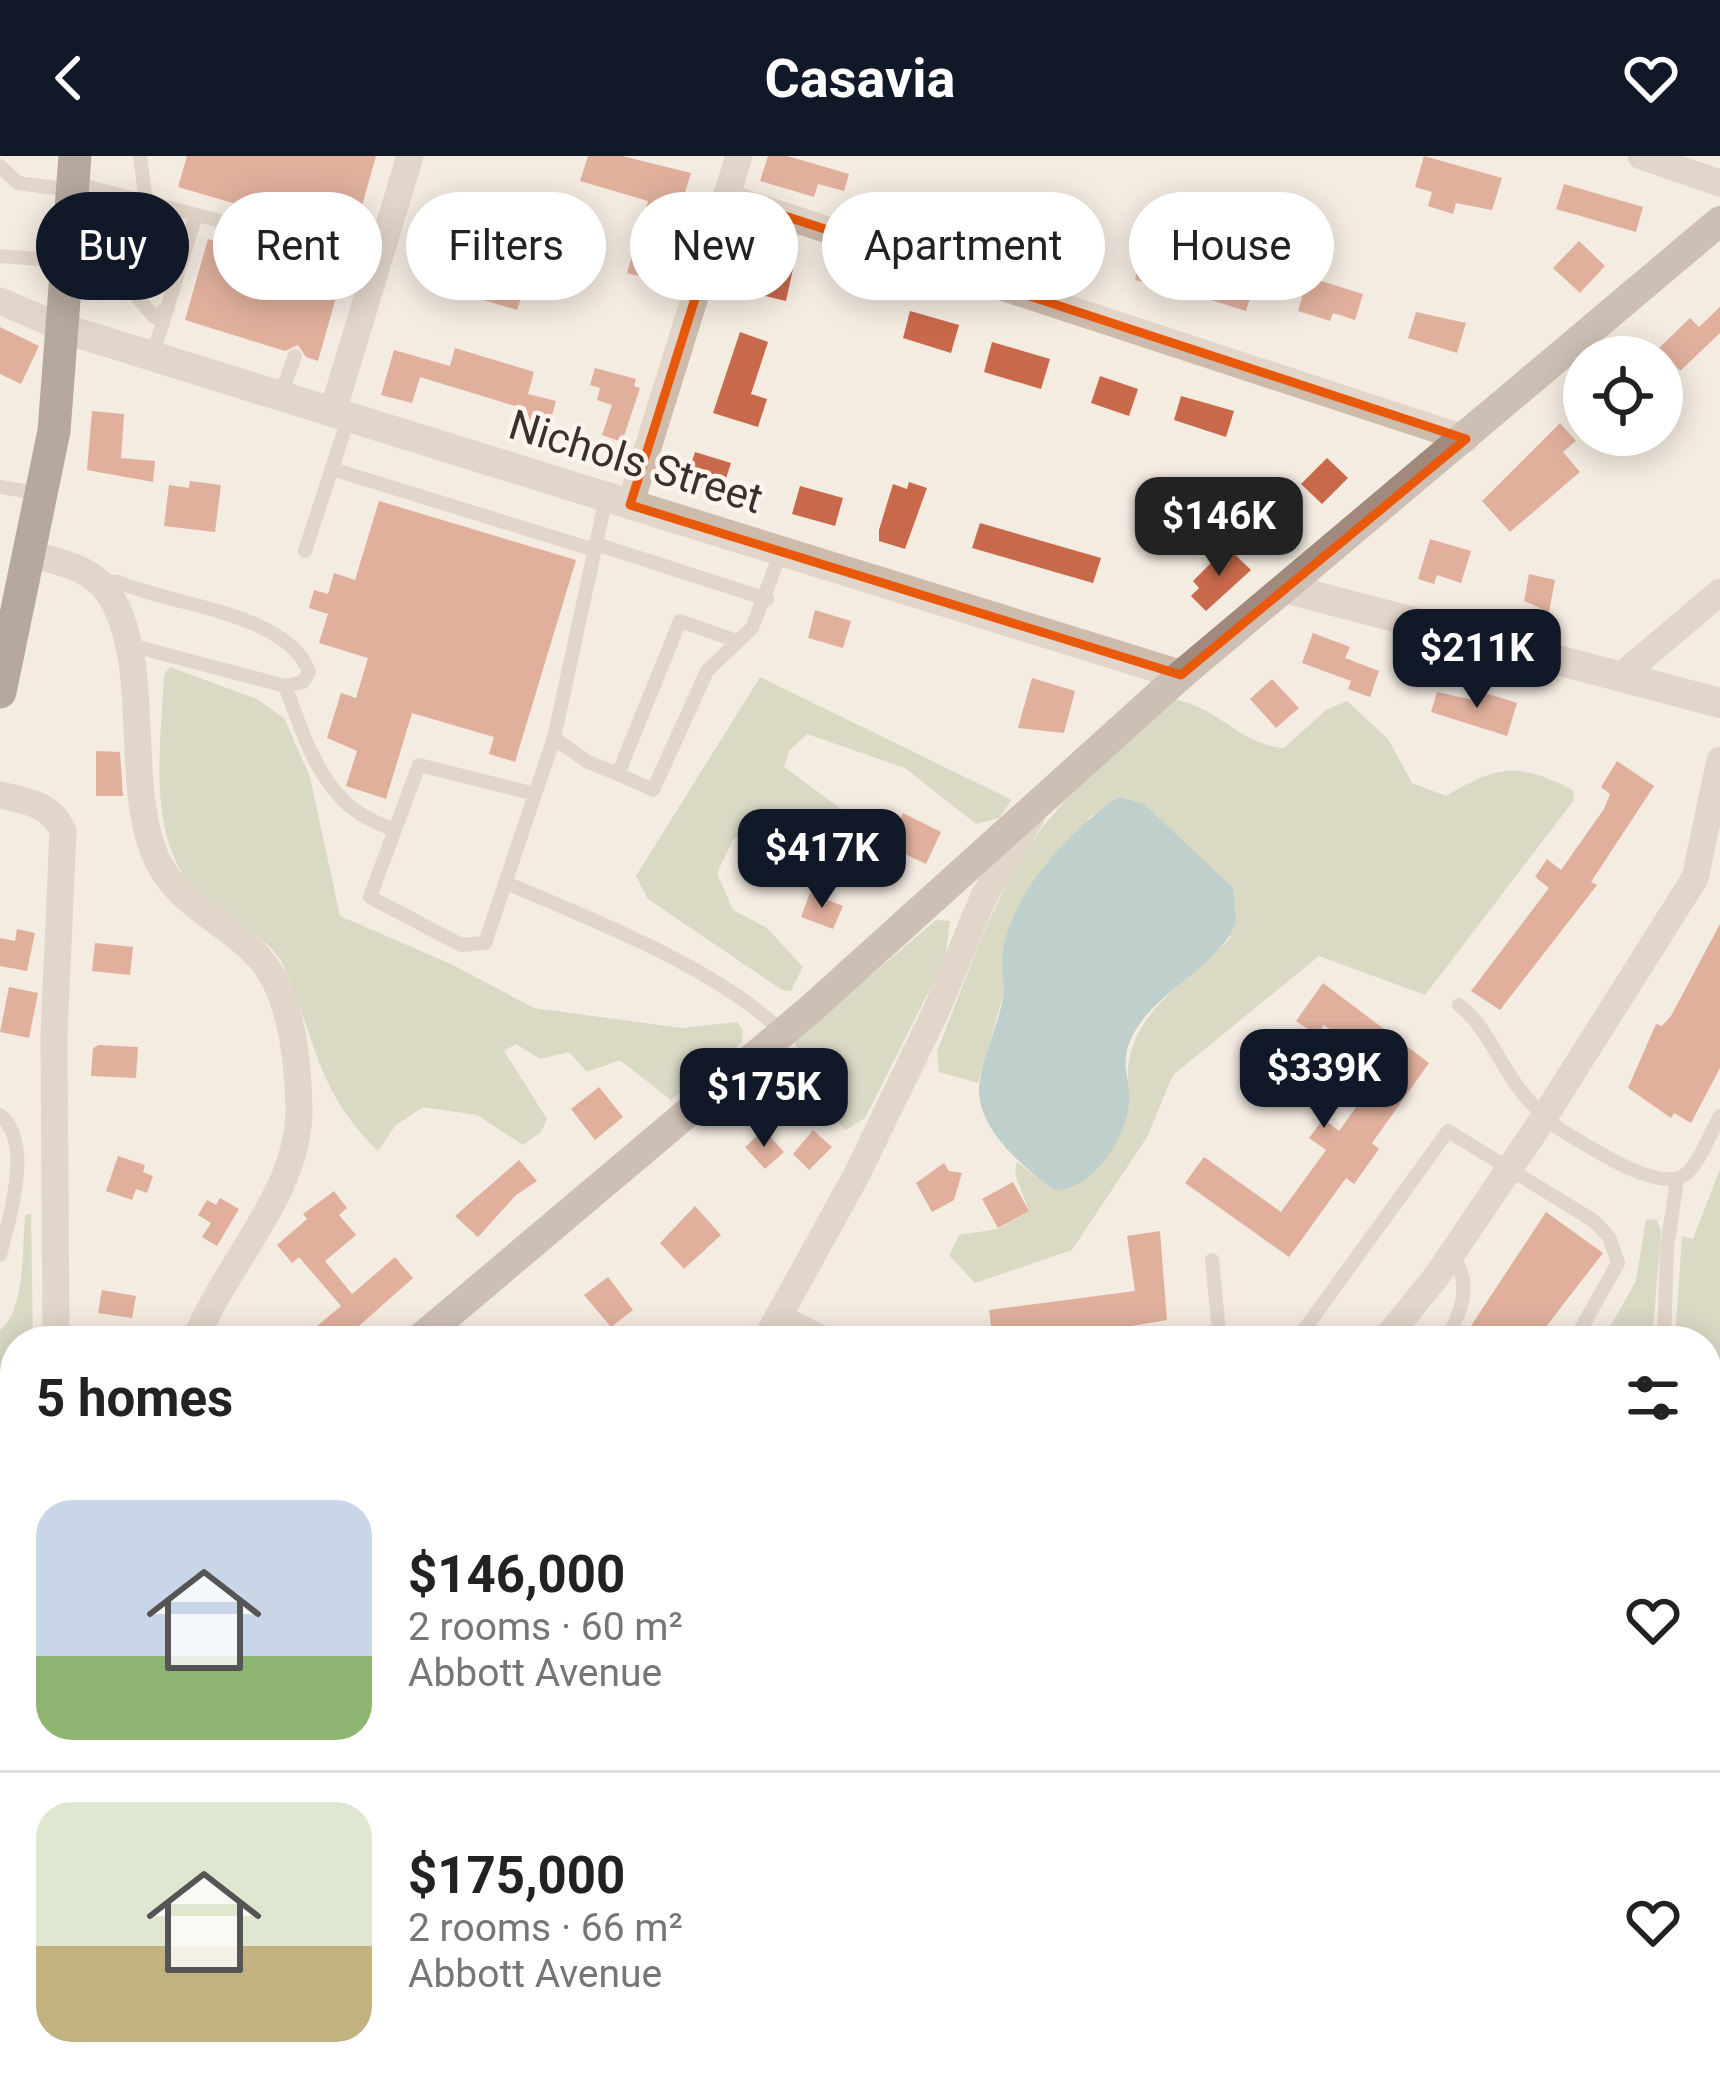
<!DOCTYPE html>
<html lang="en">
<head>
<meta charset="utf-8">
<style>
  body { margin:0; font-family:Roboto,sans-serif; background:#f2f2f2; color:#222; height:100vh; display:flex; flex-direction:column; font-size:45px; white-space:nowrap }
  * { box-sizing:border-box; margin:0 }
  p { font-size:39px; color:#767676 }
  .icon { flex:none; width:66px; height:66px; fill:none; stroke:currentColor; stroke-width:2; stroke-linecap:round; stroke-linejoin:round }
  .map { position:relative; flex:1; overflow:hidden }
  .details { position:absolute; left:0px; top:1170px; width:1722px; height:771px; display:flex; flex-direction:column; background:#fff; border-radius:48px 48px 0 0; box-shadow:0 6px 30px #0003 }
  .details>* { flex:none }
  .guide { position:absolute; left:36px; top:36px; width:1650px; height:108px; display:flex; gap:24px }
  .controls { position:absolute; left:1563px; top:180px; display:grid; gap:24px }
  .controls a { display:grid; place-items:center; width:120px; height:120px; border-radius:50%; background:#fff; box-shadow:0 6px 30px #0003; font-size:60px }
  .price { position:absolute; translate:-50% -102px; padding:0 27px; border-radius:24px; background:#111827; color:#fff; font-size:39px; line-height:78px; filter:drop-shadow(0 3px 6px #0008) }
  .price::after { content:''; position:absolute; left:50%; top:72px; width:36px; height:27px; margin-left:-18px; background:inherit; clip-path:polygon(0 0,100% 0,50% 100%) }
  .price.on { background:#222; color:#fff }
  ul { padding:0; list-style:none }
  li { display:flex; align-items:center; gap:36px; height:300px; padding:0 36px }
  li+li { border-top:3px solid #e0e0e0 }
  li span { display:grid; place-items:center; flex:none; width:336px; height:240px; border-radius:36px; color:#555 }
  li>.icon { margin-inline-start:auto }
  span .icon { width:144px; height:144px; fill:#fffc; stroke-width:1 }
  li b { font-size:51px }
  h2 { display:flex; justify-content:space-between; align-items:center; height:144px; padding:0 36px; font-size:51px }
  .chip { padding:0 42px; border-radius:54px; background:#fff; box-shadow:0 6px 30px #0003; font-size:42px; line-height:108px }
  .chip.on { background:#111827; color:#fff }
  header { display:flex; justify-content:space-between; align-items:center; height:156px; padding:0 36px; background:#111827; color:#fff; font-size:54px; font-weight:700 }
  .map>svg:first-child { display:block }
  .green { fill:#b8c4a0 }
  .water { fill:#7fb0b2 }
  .building { fill:#c8694b }
  .lines { fill:none; stroke-linecap:round; stroke-linejoin:round }
  .service { stroke:#cdbbac; stroke-width:14 }
  .minor { stroke:#cdbbac; stroke-width:27 }
  .tertiary { stroke:#cdbbac; stroke-width:30 }
  .secondary { stroke:#a18a7d; stroke-width:30 }
  .trunk { stroke:#6c584f; stroke-width:33 }
  .marked { fill:none; stroke:#e8590c; stroke-width:9; stroke-linejoin:round }
  .labels { text-anchor:middle; stroke-width:9; stroke-linejoin:round; paint-order:stroke }
  .street-label { font-size:42px; fill:#3b302b; stroke:#fbf5ee }
</style>
</head>
<body>
<header><svg class="icon" aria-label="back" viewBox="0 0 24 24"><path d="M15 5l-7 7 7 7"/></svg>Casavia<svg class="icon" aria-label="heart" viewBox="0 0 24 24"><path d="M12 20l-8-8c-3-5 5-10 8-4 3-6 11-1 8 4z"/></svg></header>
<div class="map">
<svg width="1720" height="1940" viewBox="0 0 1720 1940">
  <rect width="100%" height="100%" fill="#f4ebe1"/>
  <g class="green">
    <path d="M170,511L257,543L284,562L310,621L340,760L451,808L534,852L682,872L737,866L743,874L742,886L671,944L620,904L587,916L569,896L540,903L516,888L504,895L547,963L541,976L523,989L477,959L423,951L395,970L378,995C315,934 317,884 283,809C273,785 234,766 213,751C142,697 161,598 164,519Z"/>
    <polygon points="760,521 1012,644 999,662 976,668 905,612 807,578 789,595 784,611 862,668 859,724 756,677 734,682 717,717 733,754 767,772 803,811 791,835 782,834 648,743 636,720"/>
    <path d="M1170,543C1215,547 1239,589 1284,592L1326,554L1347,545L1388,583L1412,627L1446,640C1497,609 1519,606 1573,634L1574,644L1425,839L1319,800L1173,919L1147,981L1072,1094L975,1127L949,1099L959,1079L998,1073L1029,1055L1015,1018L1017,1006L1054,1034L1130,949C1114,862 1179,836 1231,781L1092,659L1017,753L1003,795V840L978,927L939,916L937,895C966,825 990,746 1034,683C1071,631 1124,588 1170,543Z"/>
    <path d="M936,764L950,765L945,803L865,962L846,974L835,963C834,909 812,922 794,885Z"/>
    <polygon points="1720,1013 1720,1294 1707,1289 1707,1185 1675,1185 1682,1080 1693,1083"/>
    <path d="M31,1057L33,1185H15V1322L0,1323L10,1256L0,1241V1174C26,1154 22,1091 25,1060Z"/>
    <polygon points="1646,1063 1657,1064 1661,1076 1652,1185 1602,1185 1636,1125"/>
    <polygon points="1707,1307 1720,1314 1720,1458 1707,1450"/>
    <polygon points="918,1926 1358,1926 1375,1940 941,1940"/>
  </g>
  <path class="water" d="M1118,641L1144,648L1233,732L1236,767C1214,818 1143,838 1127,894C1122,914 1132,931 1129,950C1124,984 1092,1036 1054,1034C1022,1010 971,969 980,923C985,895 998,869 1003,842C1005,826 1000,810 1003,795C1013,734 1070,675 1118,641Z"/>
  <g class="building">
    <polygon points="187,0 376,0 318,205 306,201 298,189 285,195 185,164 208,83 258,98 266,70 243,50 178,31"/>
    <polygon points="588,0 622,0 691,17 658,125 627,117 648,45 580,25"/>
    <polygon points="768,0 787,0 849,18 844,35 818,28 814,41 760,25"/>
    <polygon points="1424,0 1502,22 1492,54 1456,47 1453,58 1428,50 1432,36 1415,31"/>
    <polygon points="1564,28 1643,51 1636,76 1556,53"/>
    <polygon points="981,36 1001,41 983,86 966,81 971,63 963,61 969,37"/>
    <polygon points="1579,85 1605,110 1580,137 1553,112"/>
    <polygon points="1142,90 1169,95 1161,130 1135,124"/>
    <polygon points="758,103 793,113 786,145 748,136"/>
    <polygon points="488,115 526,127 517,154 480,143"/>
    <polygon points="1213,116 1254,130 1246,155 1205,142"/>
    <polygon points="1308,121 1363,138 1355,164 1333,157 1330,165 1298,155"/>
    <polygon points="1720,151 1720,177 1680,215 1659,192 1690,162 1699,171"/>
    <polygon points="910,155 959,169 951,197 903,182"/>
    <polygon points="1416,156 1466,167 1457,197 1408,182"/>
    <polygon points="0,171 39,190 21,228 0,218"/>
    <polygon points="740,176 768,186 751,238 767,243 758,271 713,257"/>
    <polygon points="992,186 1050,203 1041,233 984,216"/>
    <polygon points="455,192 534,216 528,238 556,245 545,285 509,276 515,250 420,221 412,247 381,239 394,194 450,210"/>
    <polygon points="595,212 636,223 634,230 640,232 622,286 602,279 612,249 597,244 600,232 590,229"/>
    <polygon points="1100,220 1138,233 1129,260 1091,247"/>
    <polygon points="1181,240 1234,255 1226,281 1174,264"/>
    <polygon points="92,255 124,258 121,302 155,305 153,326 87,314"/>
    <polygon points="1560,267 1576,285 1563,296 1580,316 1510,376 1482,345"/>
    <polygon points="695,296 731,307 721,338 685,327"/>
    <polygon points="1327,302 1348,322 1322,348 1301,328"/>
    <polygon points="190,325 221,329 215,376 164,370 169,329 189,332"/>
    <polygon points="909,326 927,332 905,393 879,385 879,374 893,328 907,333"/>
    <polygon points="800,330 843,342 835,370 792,358"/>
    <polygon points="379,345 576,404 515,606 489,598 494,581 412,557 386,643 346,630 357,595 327,582 341,537 356,542 368,502 319,487 328,458 309,452 314,434 328,438 334,417 355,424"/>
    <polygon points="980,367 1101,402 1093,427 972,392"/>
    <polygon points="1430,383 1471,395 1461,427 1437,419 1434,428 1418,423"/>
    <polygon points="1227,391 1251,414 1206,455 1191,440 1199,432 1193,425"/>
    <polygon points="1529,418 1555,424 1549,456 1524,445"/>
    <polygon points="815,454 851,465 843,492 808,482"/>
    <polygon points="1313,477 1350,491 1345,502 1379,515 1370,541 1348,533 1351,525 1302,507"/>
    <polygon points="1032,522 1075,535 1064,577 1018,572"/>
    <polygon points="1272,523 1299,552 1276,572 1250,543"/>
    <polygon points="1476,534 1517,547 1507,580 1431,556 1437,536 1473,544"/>
    <polygon points="96,595 120,596 123,640 96,640"/>
    <polygon points="1617,605 1654,630 1591,726 1597,729 1500,854 1471,835 1549,732 1535,721 1547,703 1561,714 1604,653 1610,638 1601,631"/>
    <polygon points="903,657 941,676 926,708 888,690"/>
    <polygon points="810,737 843,750 833,773 801,761"/>
    <polygon points="1720,768 1720,912 1691,967 1674,957 1671,962 1628,932 1656,868 1662,870 1671,860"/>
    <polygon points="17,773 35,777 27,815 0,810 0,782 15,785"/>
    <polygon points="95,787 133,791 130,819 92,815"/>
    <polygon points="1323,827 1429,907 1372,987 1379,993 1354,1028 1346,1022 1289,1101 1185,1027 1204,1001 1281,1056 1326,994 1309,982 1323,963 1339,975 1384,912 1324,869 1317,879 1296,865"/>
    <polygon points="9,831 38,837 29,882 0,876"/>
    <polygon points="99,889 138,891 136,922 91,920 93,892"/>
    <polygon points="599,931 623,961 595,984 571,953"/>
    <polygon points="764,974 784,996 765,1013 745,991"/>
    <polygon points="813,974 832,991 809,1014 793,998"/>
    <polygon points="118,1000 145,1009 143,1016 153,1020 147,1037 136,1033 132,1044 106,1035"/>
    <polygon points="519,1004 537,1025 516,1039 478,1081 455,1060"/>
    <polygon points="944,1007 949,1015 962,1017 954,1044 932,1056 916,1027"/>
    <polygon points="1013,1026 1029,1055 998,1072 982,1043"/>
    <polygon points="334,1035 347,1052 339,1059 356,1079 325,1105 352,1138 395,1101 413,1122 342,1185 330,1185 317,1170 341,1150 299,1101 292,1107 277,1089 307,1063 303,1058"/>
    <polygon points="220,1042 239,1053 217,1090 202,1081 211,1067 198,1059 207,1044 216,1049"/>
    <polygon points="695,1050 721,1079 684,1113 660,1087"/>
    <polygon points="1546,1056 1603,1097 1535,1185 1461,1185"/>
    <polygon points="1160,1075 1167,1164 1049,1184 1049,1177 993,1185 989,1154 1135,1135 1127,1080"/>
    <polygon points="608,1121 633,1154 611,1171 584,1139"/>
    <polygon points="102,1134 136,1140 132,1162 98,1157"/>
  </g>
  <g class="lines">
    <g class="service">
      <polyline points="140,0 146,46"/>
      <polyline points="0,10 18,27 72,34"/>
      <polyline points="73,27 236,69"/>
      <polyline points="156,48 132,135 154,161 168,152"/>
      <polyline points="0,100 64,105"/>
      <polyline points="153,198 196,59"/>
      <polyline points="281,238 295,200"/>
      <polyline points="332,313 595,394"/>
      <polyline points="0,331 42,338"/>
      <polyline points="606,342 596,388 767,443"/>
      <polyline points="305,395 349,260"/>
      <path d="M99,425L118,426C170,449 289,457 309,516L303,526L285,530L126,488"/>
      <polyline points="737,485 680,465 618,618 653,634 707,515 752,472 782,393"/>
      <path d="M285,530C308,590 325,655 395,673"/>
      <polyline points="554,582 588,606 618,618"/>
      <polyline points="535,638 419,609 370,741 461,789 485,787 554,582 596,388"/>
      <path d="M506,727C589,762 720,813 783,877"/>
      <path d="M1459,849C1495,877 1502,925 1545,960"/>
      <path d="M0,959C34,986 9,1063 0,1099"/>
      <path d="M1543,963C1572,979 1660,1043 1687,1017C1701,1004 1710,977 1720,960"/>
      <polyline points="1212,1104 1220,1185"/>
      <polyline points="1296,1185 1448,975 1594,1065 1609,1081 1618,1107 1574,1185"/>
      <path d="M1445,1185C1461,1158 1474,1126 1451,1099"/>
      <polyline points="1664,1185 1667,1092 1677,1024"/>
      <polyline points="1707,1300 1720,1306"/>
    </g>
    <g class="minor">
      <polyline points="1641,0 1720,27"/>
      <polyline points="727,41 1466,283"/>
      <polyline points="0,145 65,173"/>
      <polyline points="333,255 410,0"/>
      <polyline points="630,349 739,0"/>
      <path d="M30,398C59,406 92,411 109,438C153,506 124,620 154,697C176,751 228,764 262,805C293,842 298,908 299,954C299,1038 224,1109 195,1185"/>
      <polyline points="1621,520 1720,436"/>
      <path d="M0,639C27,645 51,648 63,675L54,880L56,1185"/>
      <polyline points="778,1161 827,1185"/>
      <polyline points="765,1185 856,1020 936,855 984,740 1031,661"/>
      <polyline points="1384,1185 1436,1121 1543,963 1695,722 1720,604"/>
      <polyline points="0,1456 15,1468"/>
      <polyline points="1707,1727 1720,1700"/>
      <polyline points="0,1834 15,1842"/>
      <polyline points="171,1926 197,1940"/>
      <polyline points="721,1926 744,1940"/>
      <polyline points="1545,1926 1571,1940"/>
      <polyline points="354,1940 360,1926"/>
      <polyline points="1611,1940 1617,1926"/>
    </g>
    <g class="tertiary">
      <polyline points="65,173 1181,519"/>
      <polyline points="1288,433 1720,547"/>
    </g>
    <g class="secondary">
      <polyline points="417,1185 813,851 1181,519 1720,65"/>
      <polyline points="0,1643 15,1613"/>
    </g>
    <polyline class="trunk" points="0,536 54,275 75,0"/>
  </g>
  <path d="M0 0H1720V1940H0ZM727,41L1466,283L1181,519L630,349Z" fill="#f4ebe1" fill-opacity=".55" fill-rule="evenodd"/>
  <path class="marked" d="M727,41L1466,283L1181,519L630,349Z"/>
  <g class="labels">
    <g class="street-label">
      <text transform="translate(636 305) rotate(17)" y="15">Nichols Street</text>
    </g>
  </g>
</svg>
<div class="controls">
<a><svg class="icon" aria-label="locate" viewBox="0 0 24 24"><circle cx="12" cy="12" r="6"/><path d="M12 2v4M12 18v4M2 12h4M18 12h4"/></svg></a>
</div>
<b class="price on" style="left:1219px;top:423px">$146K</b>
<b class="price" style="left:1477px;top:555px">$211K</b>
<b class="price" style="left:822px;top:755px">$417K</b>
<b class="price" style="left:1324px;top:975px">$339K</b>
<b class="price" style="left:764px;top:994px">$175K</b>
<div class="guide">
<a class="chip on">Buy</a>
<a class="chip">Rent</a>
<a class="chip">Filters</a>
<a class="chip">New</a>
<a class="chip">Apartment</a>
<a class="chip">House</a>
</div>
<section class="details">
<h2>5 homes<svg class="icon" aria-label="filters" viewBox="0 0 24 24"><path d="M4 7h16M4 17h16"/><circle cx="9" cy="7" r="2"/><circle cx="15" cy="17" r="2"/></svg></h2>
<ul>
<li><span style="background:linear-gradient(#c9d6e8 65%,#8fb573 0)"><svg class="icon" aria-label="home" viewBox="0 0 24 24"><path d="M3 11l9-7 9 7M6 9v11h12V9"/></svg></span><div><b>$146,000</b><p>2 rooms · 60 m²</p><p>Abbott Avenue</p></div><svg class="icon" aria-label="heart" viewBox="0 0 24 24"><path d="M12 20l-8-8c-3-5 5-10 8-4 3-6 11-1 8 4z"/></svg></li>
<li><span style="background:linear-gradient(#dfe7d0 60%,#c2b280 0)"><svg class="icon" aria-label="home" viewBox="0 0 24 24"><path d="M3 11l9-7 9 7M6 9v11h12V9"/></svg></span><div><b>$175,000</b><p>2 rooms · 66 m²</p><p>Abbott Avenue</p></div><svg class="icon" aria-label="heart" viewBox="0 0 24 24"><path d="M12 20l-8-8c-3-5 5-10 8-4 3-6 11-1 8 4z"/></svg></li>
</ul>
</section>
</div>
</body>
</html>
